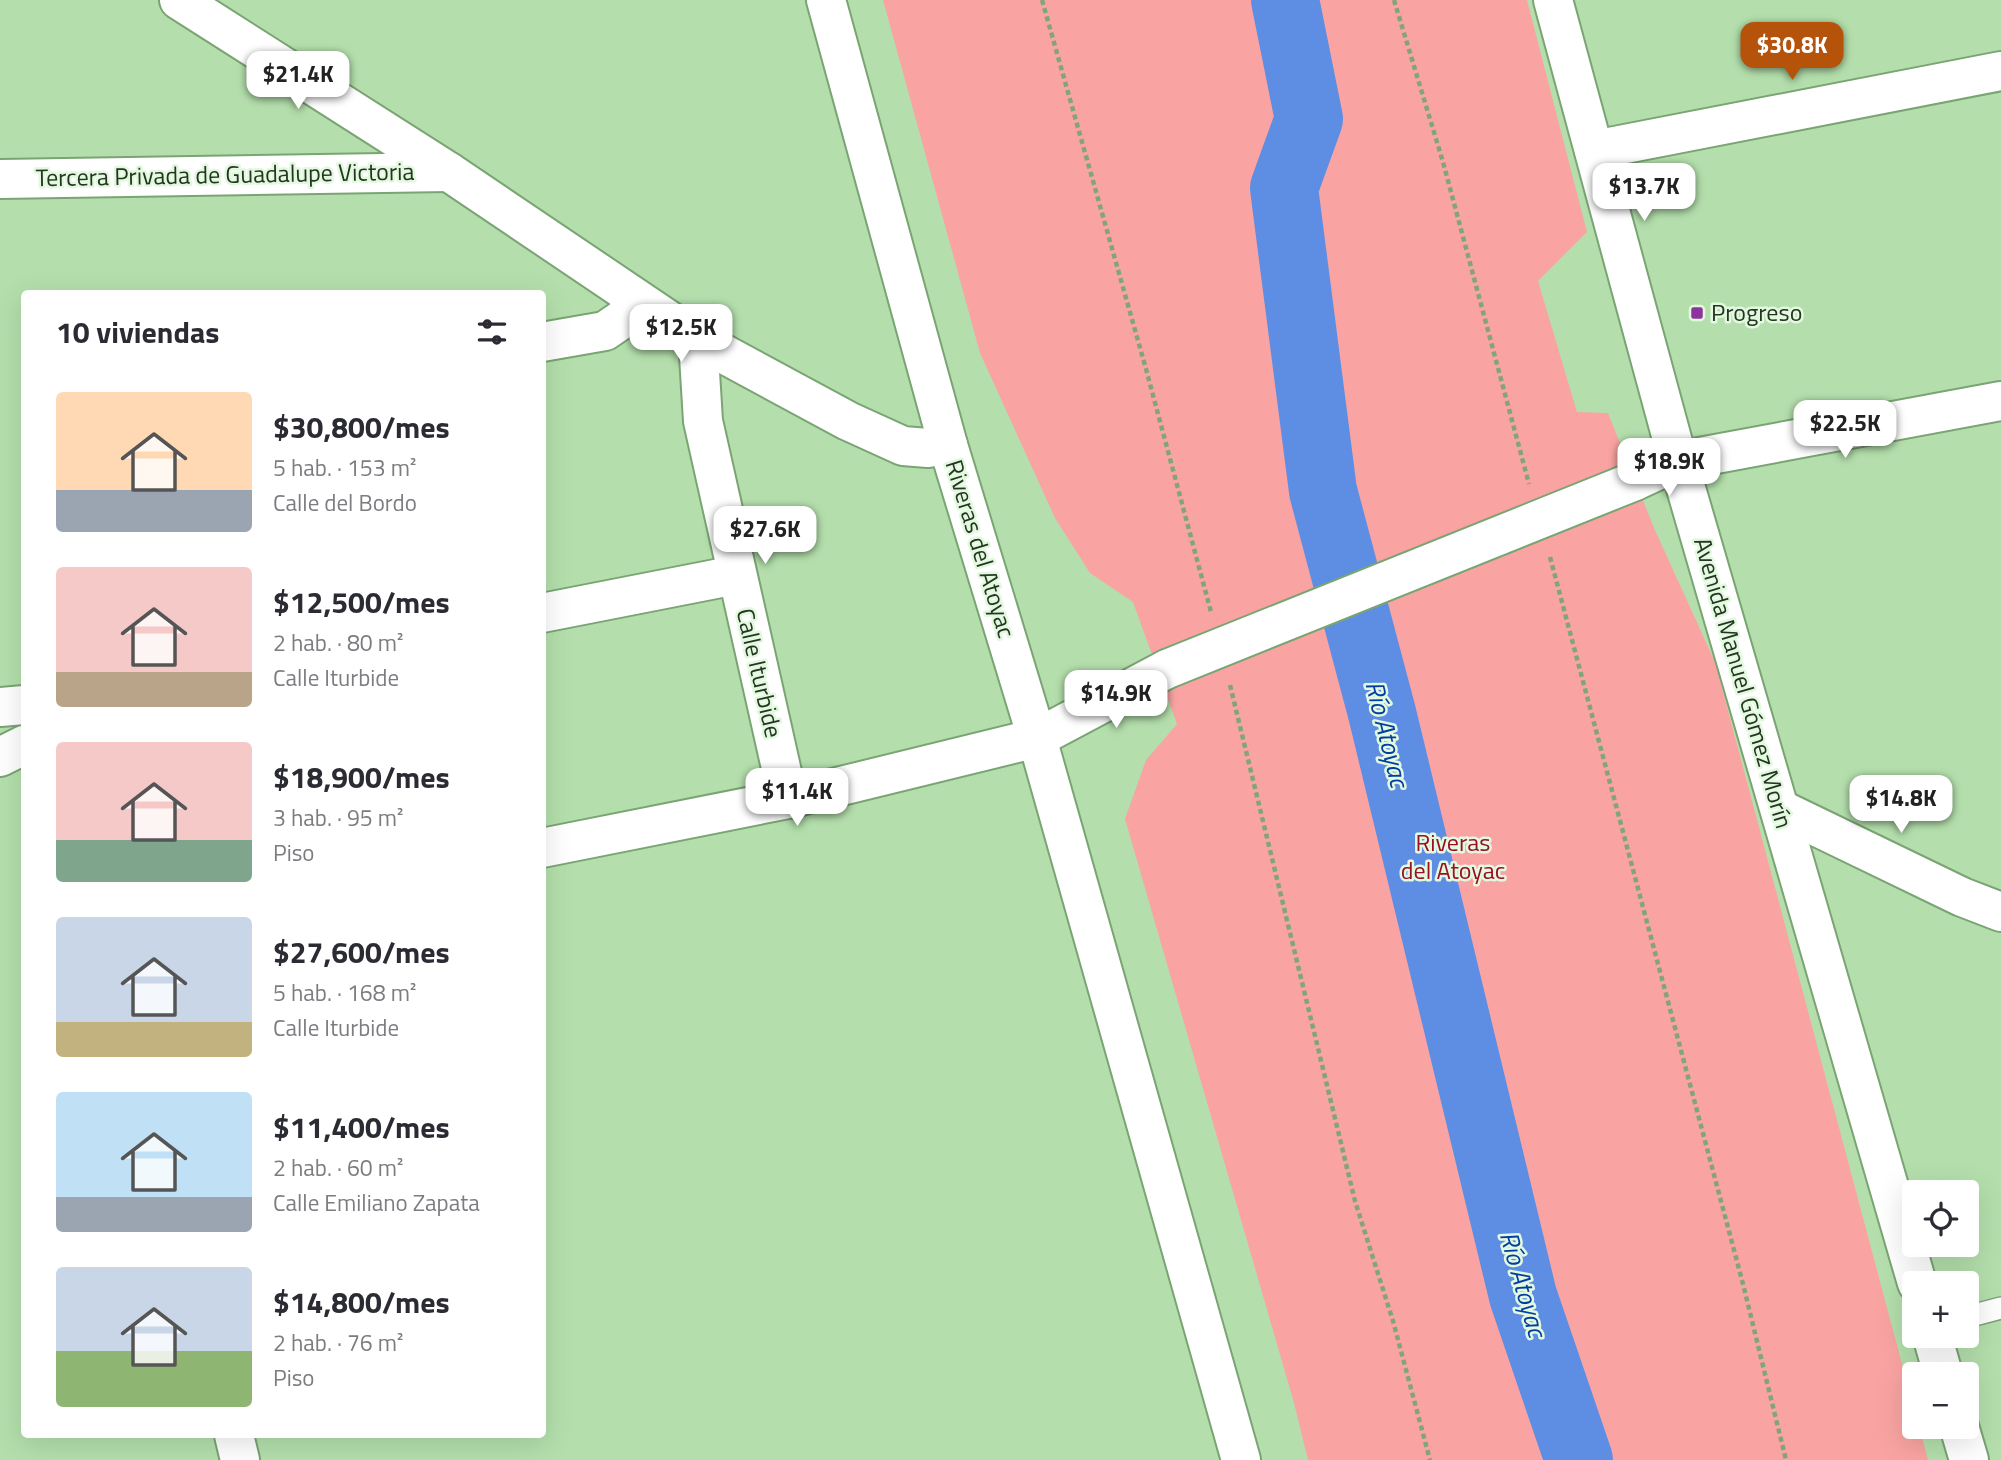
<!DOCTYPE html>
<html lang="es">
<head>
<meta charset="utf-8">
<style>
  body { margin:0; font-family:"Titillium Web",sans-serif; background:#f7f7f7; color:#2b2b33; height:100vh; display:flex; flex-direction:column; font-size:26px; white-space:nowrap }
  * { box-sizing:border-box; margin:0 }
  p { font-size:23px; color:#7c7c81 }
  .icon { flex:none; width:38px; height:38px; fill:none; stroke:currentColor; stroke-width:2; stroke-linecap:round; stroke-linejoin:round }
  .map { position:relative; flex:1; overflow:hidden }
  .side { position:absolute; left:21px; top:290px; width:525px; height:1148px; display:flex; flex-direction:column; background:#fff; border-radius:7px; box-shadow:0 7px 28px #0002 }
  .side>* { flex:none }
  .controls { position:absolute; left:1902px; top:1180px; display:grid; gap:14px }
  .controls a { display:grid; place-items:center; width:77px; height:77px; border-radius:7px; background:#fff; box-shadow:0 7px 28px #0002; font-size:35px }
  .price { position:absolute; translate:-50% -60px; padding:0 16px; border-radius:14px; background:#fff; color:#222; font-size:23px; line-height:46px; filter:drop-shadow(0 2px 4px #0008) }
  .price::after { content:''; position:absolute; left:50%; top:42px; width:21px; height:16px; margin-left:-10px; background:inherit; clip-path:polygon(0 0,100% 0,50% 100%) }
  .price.selected { background:#b45309; color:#fff }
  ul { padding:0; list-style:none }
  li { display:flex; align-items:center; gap:21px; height:175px; padding:0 35px }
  li span { display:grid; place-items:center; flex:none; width:196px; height:140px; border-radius:7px; color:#555 }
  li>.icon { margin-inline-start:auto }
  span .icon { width:84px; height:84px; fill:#fffc; stroke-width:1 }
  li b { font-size:30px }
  h2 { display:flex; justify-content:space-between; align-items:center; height:84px; padding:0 35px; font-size:30px }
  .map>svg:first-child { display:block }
  .green { fill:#f9a4a2 }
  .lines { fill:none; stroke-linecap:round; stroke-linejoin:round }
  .river { stroke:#5d8ee3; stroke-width:68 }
  .service-casing { stroke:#7aa473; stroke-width:24 }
  .minor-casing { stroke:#7aa473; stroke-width:42 }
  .tertiary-casing { stroke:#7aa473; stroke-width:42 }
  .secondary-casing { stroke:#7aa473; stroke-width:42 }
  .primary-casing { stroke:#7aa473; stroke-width:42 }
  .path { stroke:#82a47c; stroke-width:4.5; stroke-dasharray:5 3.5; stroke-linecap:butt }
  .service { stroke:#fff; stroke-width:21 }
  .minor { stroke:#fff; stroke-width:38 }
  .tertiary { stroke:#fff; stroke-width:38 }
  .secondary { stroke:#fff; stroke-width:38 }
  .primary { stroke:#fff; stroke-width:38 }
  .secondary-bridge-casing { stroke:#7aa473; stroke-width:42; stroke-linecap:butt }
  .secondary-bridge { stroke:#fff; stroke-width:38 }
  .poi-dot { fill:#8d339e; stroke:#e3f9df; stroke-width:2.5 }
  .labels { text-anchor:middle; stroke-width:5; stroke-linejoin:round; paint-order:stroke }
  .street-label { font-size:24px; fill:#243521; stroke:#e3f9df }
  .poi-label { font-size:24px; fill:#243521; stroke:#e3f9df; text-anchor:start }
  .park-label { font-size:24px; fill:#9a0e26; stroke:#e3f9df }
  .water-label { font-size:26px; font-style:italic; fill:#023ea1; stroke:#e3f9df }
</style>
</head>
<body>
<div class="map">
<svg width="2001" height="1460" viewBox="0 0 2001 1460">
  <rect width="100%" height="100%" fill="#b4dfac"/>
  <polygon class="green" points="883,0 1527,0 1587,232 1538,281 1577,412 1608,413 1654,528 1715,662 1914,1409 1914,1426 1919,1426 1928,1460 1308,1460 1294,1403 1125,819 1146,760 1177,724 1133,602 1090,573 1055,518 980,353"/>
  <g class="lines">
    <polyline class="river" points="1285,0 1309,119 1284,188 1323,491 1382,713 1523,1296 1579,1460"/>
    <defs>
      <polyline id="service" points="1967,1317 2001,1308"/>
      <g id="minor">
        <polyline points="179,0 449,172 698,340 848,421 903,446 928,448 948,445"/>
        <polyline points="1594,150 2001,71"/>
        <polyline points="0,179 449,172"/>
        <polyline points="698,340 703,421 788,799"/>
        <polyline points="542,342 605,331 643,305"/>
        <polyline points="542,613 736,575"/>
        <polyline points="0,707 24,705"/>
        <polyline points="0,757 24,745"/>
        <polyline points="542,848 788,799 1037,738"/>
        <polyline points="234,1435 240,1460"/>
      </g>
      <g id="tertiary">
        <polyline points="1553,0 1678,461 1917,1283"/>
        <polyline points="1780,809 1962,897 2001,912"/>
        <polyline points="1932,1335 1943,1374"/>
        <polyline points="1959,1426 1969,1460"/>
      </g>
      <g id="secondary">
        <polyline points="1635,481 1678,461 2001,401"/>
        <polyline points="1037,738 1167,669"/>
      </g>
      <polyline id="primary" points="826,0 948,445 1037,738 1241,1460"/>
    </defs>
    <use href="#service" class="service-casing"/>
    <use href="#minor" class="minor-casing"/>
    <use href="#tertiary" class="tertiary-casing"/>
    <use href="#secondary" class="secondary-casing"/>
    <use href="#primary" class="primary-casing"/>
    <g class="path">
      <polyline points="1042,0 1146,369 1211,612"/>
      <polyline points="1394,0 1443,162 1529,484"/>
      <polyline points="1550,557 1743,1284 1786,1460"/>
      <polyline points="1230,685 1355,1201 1393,1321 1430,1460"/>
    </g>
    <use href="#service" class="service"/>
    <use href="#minor" class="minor"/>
    <use href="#tertiary" class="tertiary"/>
    <use href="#secondary" class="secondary"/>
    <use href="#primary" class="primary"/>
    <defs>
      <polyline id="secondary-bridge" points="1167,669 1635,481"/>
    </defs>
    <use href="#secondary-bridge" class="secondary-bridge-casing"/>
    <use href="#secondary-bridge" class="secondary-bridge"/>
  </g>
  <rect class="poi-dot" x="1690" y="306" width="14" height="14" rx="3.5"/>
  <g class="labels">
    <g class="street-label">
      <text transform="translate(225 175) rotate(-1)" y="8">Tercera Privada de Guadalupe Victoria</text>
      <text transform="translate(980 549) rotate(73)" y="8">Riveras del Atoyac</text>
      <text transform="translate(759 673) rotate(77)" y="8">Calle Iturbide</text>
      <text transform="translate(1743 683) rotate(74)" y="8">Avenida Manuel Gómez Morín</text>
    </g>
    <g class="poi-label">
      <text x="1711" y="321">Progreso</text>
    </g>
    <g class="park-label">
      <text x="1453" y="851">Riveras<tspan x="1453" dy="28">del Atoyac</tspan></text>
    </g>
    <g class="water-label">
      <text transform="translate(1387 734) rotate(76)" y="9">Río Atoyac</text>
      <text transform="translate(1523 1284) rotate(74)" y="9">Río Atoyac</text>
    </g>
  </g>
</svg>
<div class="controls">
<a><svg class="icon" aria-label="locate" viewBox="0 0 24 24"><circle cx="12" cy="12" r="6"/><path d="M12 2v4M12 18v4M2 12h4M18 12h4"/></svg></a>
<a>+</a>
<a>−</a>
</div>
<b class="price selected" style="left:1792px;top:82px">$30.8K</b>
<b class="price" style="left:298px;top:111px">$21.4K</b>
<b class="price" style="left:1644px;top:223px">$13.7K</b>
<b class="price" style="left:681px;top:364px">$12.5K</b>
<b class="price" style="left:1845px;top:460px">$22.5K</b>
<b class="price" style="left:1669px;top:498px">$18.9K</b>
<b class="price" style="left:765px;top:566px">$27.6K</b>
<b class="price" style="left:1116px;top:730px">$14.9K</b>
<b class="price" style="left:797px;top:828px">$11.4K</b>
<b class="price" style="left:1901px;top:835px">$14.8K</b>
<section class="side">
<h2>10 viviendas<svg class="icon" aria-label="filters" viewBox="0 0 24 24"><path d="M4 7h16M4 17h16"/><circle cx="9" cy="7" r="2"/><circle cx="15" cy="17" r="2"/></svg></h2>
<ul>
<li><span style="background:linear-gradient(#ffd9b3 70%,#9aa5b1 0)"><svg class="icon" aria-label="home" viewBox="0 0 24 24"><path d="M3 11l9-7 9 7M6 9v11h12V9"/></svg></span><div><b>$30,800/mes</b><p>5 hab. · 153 m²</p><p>Calle del Bordo</p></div></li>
<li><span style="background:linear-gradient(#f6c9c9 75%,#b9a48a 0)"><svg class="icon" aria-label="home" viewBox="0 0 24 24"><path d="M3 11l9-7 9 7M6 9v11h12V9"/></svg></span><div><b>$12,500/mes</b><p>2 hab. · 80 m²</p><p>Calle Iturbide</p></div></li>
<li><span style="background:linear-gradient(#f6c9c9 70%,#7fa58c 0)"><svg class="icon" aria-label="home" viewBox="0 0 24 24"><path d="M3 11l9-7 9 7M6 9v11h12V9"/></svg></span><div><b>$18,900/mes</b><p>3 hab. · 95 m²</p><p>Piso</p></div></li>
<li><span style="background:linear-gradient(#c9d6e8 75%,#c2b280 0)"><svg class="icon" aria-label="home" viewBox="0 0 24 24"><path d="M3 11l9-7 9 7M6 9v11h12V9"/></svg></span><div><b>$27,600/mes</b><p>5 hab. · 168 m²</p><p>Calle Iturbide</p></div></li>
<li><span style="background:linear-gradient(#bfe0f5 75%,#9aa5b1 0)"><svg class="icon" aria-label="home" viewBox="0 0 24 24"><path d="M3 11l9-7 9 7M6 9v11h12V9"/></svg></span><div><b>$11,400/mes</b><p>2 hab. · 60 m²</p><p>Calle Emiliano Zapata</p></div></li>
<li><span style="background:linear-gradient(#c9d6e8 60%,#8fb573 0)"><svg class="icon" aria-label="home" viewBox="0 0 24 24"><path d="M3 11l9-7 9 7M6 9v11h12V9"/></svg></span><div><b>$14,800/mes</b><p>2 hab. · 76 m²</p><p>Piso</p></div></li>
</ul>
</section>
</div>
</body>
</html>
